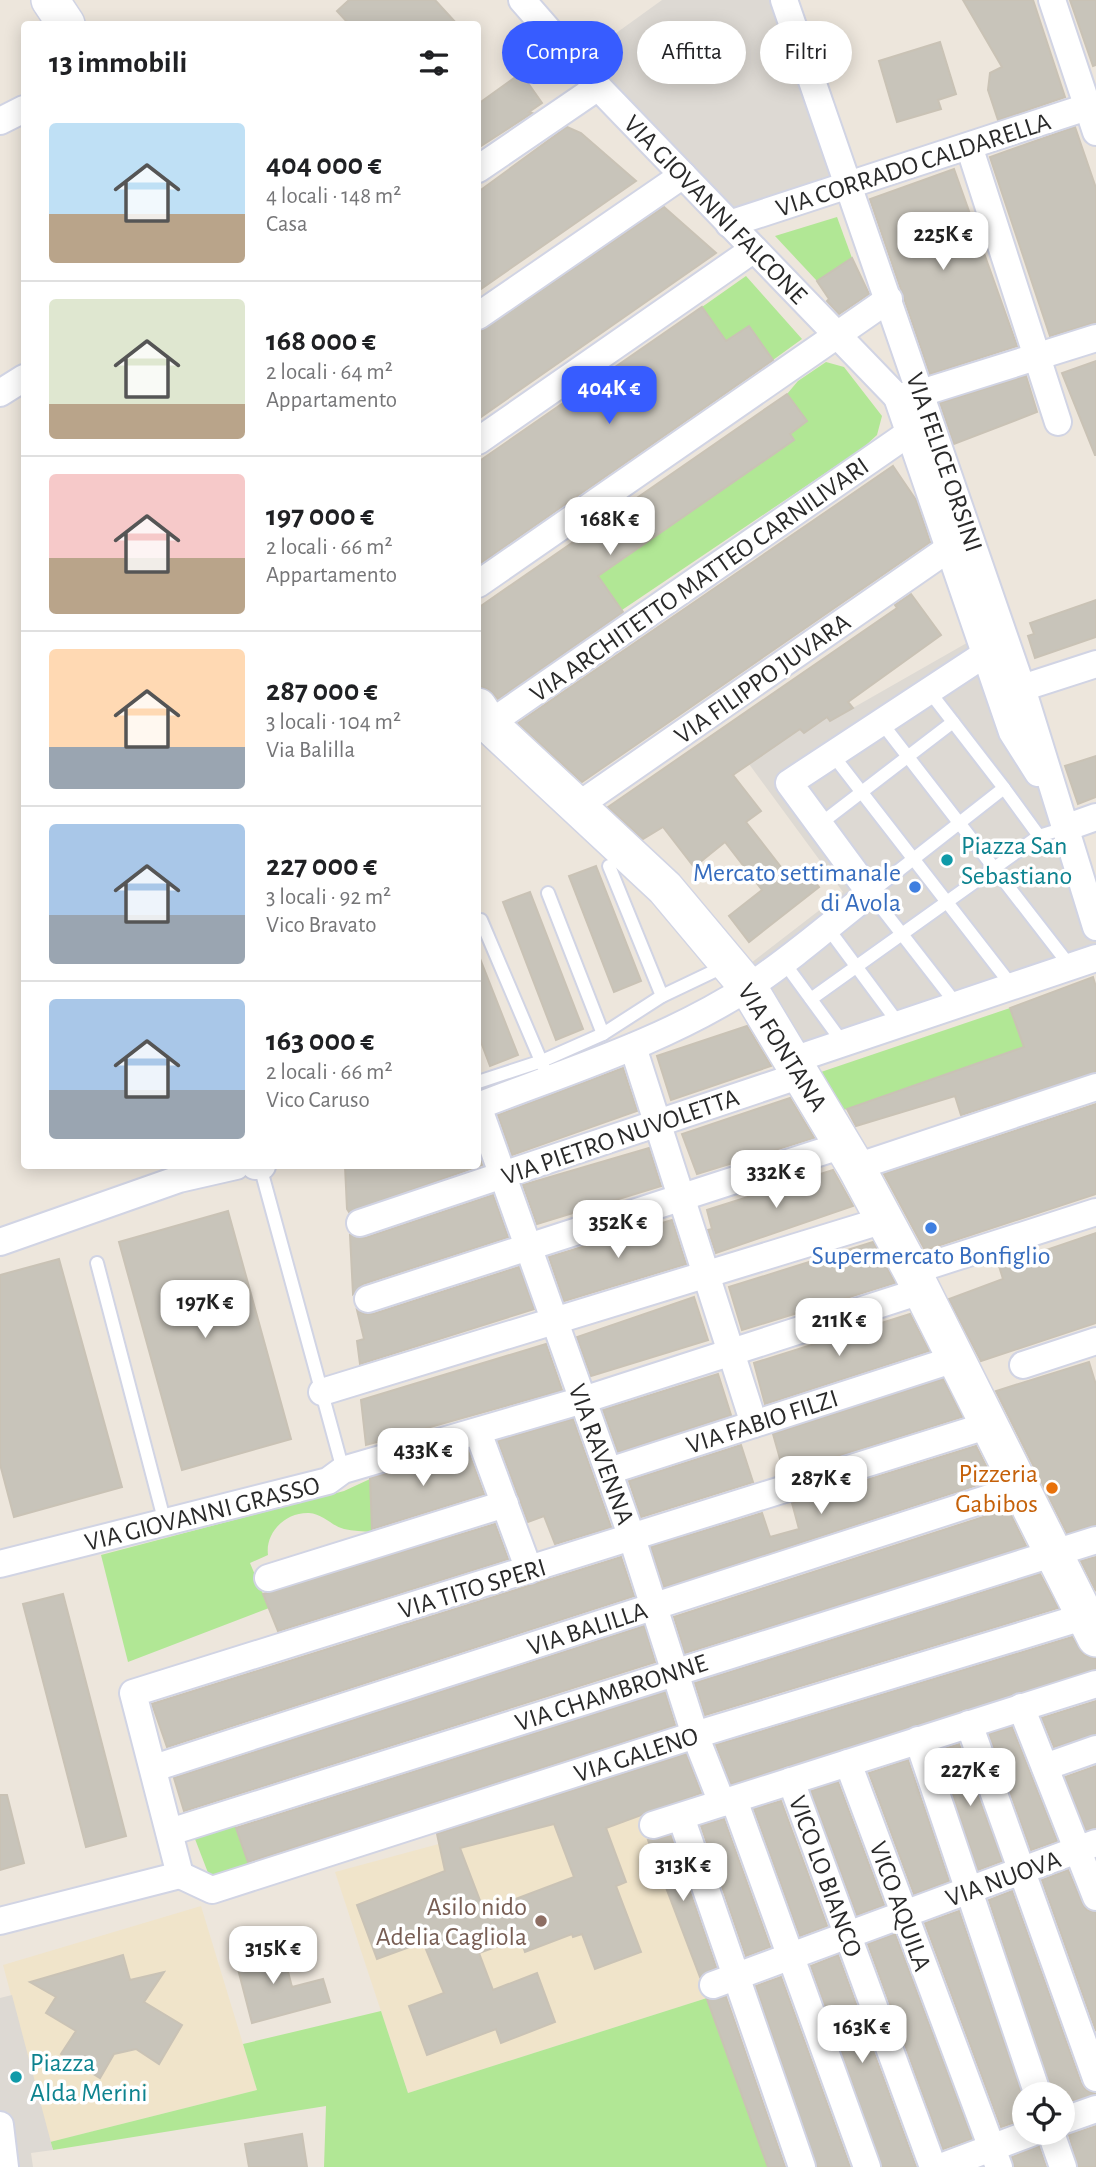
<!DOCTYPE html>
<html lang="it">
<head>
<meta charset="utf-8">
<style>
  body { margin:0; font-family:"Alegreya Sans",sans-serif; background:#f2f2f2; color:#202124; height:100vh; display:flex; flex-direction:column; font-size:26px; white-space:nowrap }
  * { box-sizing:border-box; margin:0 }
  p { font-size:23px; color:#757577 }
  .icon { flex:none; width:38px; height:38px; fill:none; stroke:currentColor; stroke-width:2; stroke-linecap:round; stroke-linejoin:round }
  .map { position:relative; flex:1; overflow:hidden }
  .panel { position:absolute; left:21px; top:21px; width:460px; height:1148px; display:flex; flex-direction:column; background:#fff; border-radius:7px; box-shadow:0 4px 18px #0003 }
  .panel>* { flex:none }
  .guide { position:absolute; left:502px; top:21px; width:488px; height:63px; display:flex; gap:14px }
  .fabs { position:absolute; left:1012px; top:2082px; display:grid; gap:14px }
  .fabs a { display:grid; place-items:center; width:63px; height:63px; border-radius:50%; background:#fff; box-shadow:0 4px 18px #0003; font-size:35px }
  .price { position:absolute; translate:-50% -60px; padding:0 16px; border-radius:14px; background:#fff; color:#222; font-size:23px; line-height:46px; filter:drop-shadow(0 2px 4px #0008) }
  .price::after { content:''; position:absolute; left:50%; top:42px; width:21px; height:16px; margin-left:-10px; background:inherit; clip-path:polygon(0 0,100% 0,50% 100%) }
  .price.on { background:#375cff; color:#fff }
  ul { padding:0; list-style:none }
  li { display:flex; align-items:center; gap:21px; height:175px; padding:0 28px }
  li+li { border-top:2px solid #e0e0e0 }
  li span { display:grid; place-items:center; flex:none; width:196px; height:140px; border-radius:7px; color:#555 }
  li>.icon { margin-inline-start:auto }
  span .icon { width:84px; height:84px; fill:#fffc; stroke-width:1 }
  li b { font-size:30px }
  h2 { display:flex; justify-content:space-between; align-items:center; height:84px; padding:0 28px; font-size:30px }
  .tag { padding:0 24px; border-radius:32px; background:#fff; box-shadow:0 4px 18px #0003; font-size:24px; line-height:63px }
  .tag.on { background:#375cff; color:#fff }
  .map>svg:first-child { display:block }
  .education { fill:#f0e4ca }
  .green { fill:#b1e795 }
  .plaza { fill:#ddd9d3 }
  .building { fill:#c8c4ba; stroke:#c9c2b5; stroke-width:2; fill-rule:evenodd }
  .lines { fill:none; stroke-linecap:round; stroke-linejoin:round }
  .lane-casing { stroke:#d1d4e4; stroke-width:16 }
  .street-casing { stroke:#d1d4e4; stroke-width:30 }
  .secondary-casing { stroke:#d1d4e4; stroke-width:40 }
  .lane { stroke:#fff; stroke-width:12 }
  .street { stroke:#fff; stroke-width:26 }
  .secondary { stroke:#fff; stroke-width:37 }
  .culture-dot { fill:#0f9aa8; stroke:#fff; stroke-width:2.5 }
  .shop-dot { fill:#3f7fe0; stroke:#fff; stroke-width:2.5 }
  .food-dot { fill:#e8710a; stroke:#fff; stroke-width:2.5 }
  .education-dot { fill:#8d6e63; stroke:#fff; stroke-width:2.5 }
  .labels { text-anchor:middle; stroke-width:7; stroke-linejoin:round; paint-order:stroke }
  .street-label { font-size:26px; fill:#2a2a2a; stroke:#fff }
  .culture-label { font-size:26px; fill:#0d838f; stroke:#fff; text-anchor:start }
  .shop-label { font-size:26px; fill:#366cbe; stroke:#fff; text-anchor:end }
  .food-label { font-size:26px; fill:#c56008; stroke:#fff; text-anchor:end }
  .education-label { font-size:26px; fill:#785e54; stroke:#fff; text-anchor:end }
</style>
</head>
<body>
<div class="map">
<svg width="1096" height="2167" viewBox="0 0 1096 2167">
  <rect width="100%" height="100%" fill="#ede6dc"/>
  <g class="education">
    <polygon points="631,1792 707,1998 408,2093 335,1872"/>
    <polygon points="201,1906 257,2090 50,2142 3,1965"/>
  </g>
  <g class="green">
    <polygon points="837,217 852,258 817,281 775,236"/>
    <polygon points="746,276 802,339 773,360 749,326 726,341 702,307"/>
    <polygon points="826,362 844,367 882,416 877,435 864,447 622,610 598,576 794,440 790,434 807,421 787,394 798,381"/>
    <polygon points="1010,1008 1024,1047 844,1110 821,1072"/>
    <path d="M370,1479L372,1532C363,1531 353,1531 344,1529C332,1526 323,1514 309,1513C285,1512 265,1533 268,1555L250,1563L269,1608L128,1662L101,1555L344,1491Z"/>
    <polygon points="235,1823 249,1865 210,1878 195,1839"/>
    <polygon points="707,1998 768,2167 324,2167 326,2106 53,2150 50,2142 257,2090 243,2044 381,2011 408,2093"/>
  </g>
  <g class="plaza">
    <polygon points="662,0 784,0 847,186 729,224 576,62"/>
    <polygon points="979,636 1054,798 1096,927 1096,958 793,1060 738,973 843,892 749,764 800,729 804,733 827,717 830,721"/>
    <polygon points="12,1995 53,2150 31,2153 33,2167 0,2167 0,1998"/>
  </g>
  <g class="building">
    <polygon points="349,0 435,0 457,24 349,24 337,11"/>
    <polygon points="963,0 1033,0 1065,97 998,120 988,90 990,73 1002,67"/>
    <polygon points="1070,0 1096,0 1096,65 1093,66"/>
    <polygon points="940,42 956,94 938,100 941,109 897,122 879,61"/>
    <polygon points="521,73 542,103 529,112 532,113 478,148 478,104"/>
    <polygon points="567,127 581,133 636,181 478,291 478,192"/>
    <polygon points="1075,127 1096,188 1096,322 1050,336 990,157"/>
    <polygon points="954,169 1017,346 930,374 870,199"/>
    <polygon points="664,207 716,253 478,419 478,333"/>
    <polygon points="852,258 869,294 839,314 827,301 829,299 817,281"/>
    <polygon points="702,307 726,341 749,326 773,360 478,565 478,462"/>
    <polygon points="1096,361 1096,455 1095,455 1062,373"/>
    <polygon points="1026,376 1037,412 954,444 940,403"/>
    <polygon points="787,394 807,421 790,434 794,440 598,576 623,612 498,699 488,689 481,687 478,683 478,608"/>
    <polygon points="893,466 916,500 930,542 582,782 518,723"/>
    <polygon points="911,594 941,635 848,702 853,708 830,721 827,717 804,733 800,729 733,775 761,811 746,822 788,876 802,866 819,887 749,942 729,916 762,890 725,842 694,867 663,827 643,839 608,807 897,608 895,605"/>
    <polygon points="1096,600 1096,637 1035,658 1028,636 1034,634 1030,623"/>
    <polygon points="1096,756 1096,797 1078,804 1065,766"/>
    <polygon points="596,866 641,981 614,992 569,876"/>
    <polygon points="530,892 583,1029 556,1040 503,902"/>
    <polygon points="479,956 518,1055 490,1066 478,1034"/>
    <polygon points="1093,977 1096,987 1096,1072 961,1115 955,1096 856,1126 847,1109 1024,1047 1010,1008"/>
    <polygon points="747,1026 771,1066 671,1100 657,1056"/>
    <polygon points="623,1068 637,1111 512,1155 498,1115"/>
    <polygon points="790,1098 814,1138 697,1174 682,1134"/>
    <polygon points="1096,1104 1096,1194 925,1250 884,1174"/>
    <polygon points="649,1148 661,1186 537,1224 523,1185"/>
    <polygon points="478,1152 482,1165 349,1212 347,1209 345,1166 478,1166"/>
    <polygon points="833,1170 853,1206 716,1253 708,1230 712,1229 707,1210"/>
    <polygon points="493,1195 508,1237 363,1284 353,1294 350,1235 365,1238"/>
    <polygon points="228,1211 291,1439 182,1470 119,1242"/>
    <polygon points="672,1220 686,1264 564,1301 549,1257"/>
    <polygon points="1096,1233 1096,1323 981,1361 949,1299 1003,1279 999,1266"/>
    <polygon points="873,1242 895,1283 742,1330 729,1287"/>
    <polygon points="59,1259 122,1487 14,1517 0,1464 0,1275"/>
    <polygon points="519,1267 534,1309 360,1364 357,1341 364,1339 357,1310 364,1314 373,1314"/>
    <polygon points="694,1297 708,1340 591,1376 577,1337"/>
    <polygon points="910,1314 929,1351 765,1404 754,1363"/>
    <polygon points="546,1344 562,1390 366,1445 361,1400"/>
    <polygon points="1089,1362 1096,1385 1096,1525 1067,1533 996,1391"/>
    <polygon points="718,1374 731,1415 618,1452 603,1410"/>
    <polygon points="943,1379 962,1417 784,1473 773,1434"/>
    <polygon points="573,1419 611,1527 555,1544 544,1516 528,1522 498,1441"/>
    <polygon points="741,1445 753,1482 641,1517 629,1481"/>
    <polygon points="976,1446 993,1480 664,1587 651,1547 762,1513 770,1537 799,1529 792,1503"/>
    <polygon points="468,1450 484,1494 372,1529 370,1478"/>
    <polygon points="1008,1509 1026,1546 685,1653 674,1617"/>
    <polygon points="495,1524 508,1559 278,1631 263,1594"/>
    <polygon points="621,1557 634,1596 167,1747 152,1704"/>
    <polygon points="1096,1557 1096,1591 1081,1561"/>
    <polygon points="1040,1574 1058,1608 705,1715 695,1683"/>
    <polygon points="63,1594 126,1836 86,1847 23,1604"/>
    <polygon points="644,1626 655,1662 184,1811 174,1778"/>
    <polygon points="1072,1637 1084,1655 1096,1659 1096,1669 731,1784 716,1745"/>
    <polygon points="665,1692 675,1725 248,1862 236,1828"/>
    <polygon points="1096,1701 1096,1734 1054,1747 1042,1718"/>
    <polygon points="1012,1727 1057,1841 1031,1850 989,1734"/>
    <polygon points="959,1744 1002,1861 978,1870 938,1751"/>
    <path d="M686,1754L701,1793L606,1828L626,1882L616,1886L641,1952L595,1969L582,1934L573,1937L572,1934L525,1952L520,1938L479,1953L493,1990L537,1973L555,2022L501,2043L496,2029L427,2055L409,2006L444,1993L423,1942L377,1959L357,1905L445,1871L437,1834ZM554,1824L574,1877L484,1911L460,1848Z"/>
    <polygon points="908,1760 949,1881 914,1894 869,1773"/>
    <polygon points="1096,1766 1096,1828 1086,1830 1065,1777"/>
    <polygon points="838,1782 884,1905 857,1915 811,1791"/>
    <polygon points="0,1795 7,1795 24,1863 0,1870"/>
    <polygon points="781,1801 827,1926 800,1936 754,1809"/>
    <polygon points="724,1819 770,1947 746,1956 701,1826"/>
    <polygon points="671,1836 716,1967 700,1977 648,1840"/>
    <polygon points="1068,1870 1082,1903 1087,1910 1096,1912 1096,2031 1042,1880"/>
    <polygon points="1012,1891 1081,2083 1086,2090 1096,2094 1062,2104 1062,2095 1053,2095 989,1900"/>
    <polygon points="959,1911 1024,2101 1024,2119 1001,2127 925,1923"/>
    <polygon points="895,1934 972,2139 943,2149 868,1944"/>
    <polygon points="254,1939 262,1966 278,1961 280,1966 286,1964 292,1987 323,1979 330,2002 252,2023 232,1946"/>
    <polygon points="123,1955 130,1980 164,1972 144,2002 182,2025 159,2064 136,2049 114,2054 100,2078 61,2054 76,2031 46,2013 56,1997 30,1982"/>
    <polygon points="838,1955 916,2167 882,2167 811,1966"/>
    <polygon points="781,1977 850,2167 817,2167 756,1986"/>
    <polygon points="726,1997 785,2167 768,2167 707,1999"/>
    <polygon points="1096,2126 1096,2167 1078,2167 1069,2135"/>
    <polygon points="302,2134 307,2167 249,2167 245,2144"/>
    <polygon points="1039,2146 1046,2167 1014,2167 1012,2157"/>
  </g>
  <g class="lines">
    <defs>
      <g id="lane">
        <polyline points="881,722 1070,966"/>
        <polyline points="953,722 1004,788 870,893 957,1005"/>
        <polyline points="832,754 1012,986"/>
        <polyline points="1004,788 1039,836 1065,828"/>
        <polyline points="820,824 953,722 929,691"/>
        <polyline points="609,866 662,996"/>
        <polyline points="548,893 603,1034"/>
        <polyline points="481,920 544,1068"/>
        <polyline points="827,927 899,1024"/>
        <polyline points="783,961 843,1043"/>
        <polyline points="811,999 1039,836"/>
        <polyline points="478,1082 542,1061 603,1034 662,996 727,965"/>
        <polyline points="260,1166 343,1470"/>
        <polyline points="97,1263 165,1523"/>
      </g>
      <g id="street">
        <polyline points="522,0 598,87 897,397 921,393 1096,338"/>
        <polyline points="784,0 1022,688 1096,927"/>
        <polyline points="1052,0 1096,132"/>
        <polyline points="0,121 24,109"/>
        <polyline points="969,146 1058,422"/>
        <polyline points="478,169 598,87"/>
        <polyline points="729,224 1096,104"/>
        <polyline points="478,316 683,175"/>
        <polyline points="0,393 24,378"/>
        <polyline points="897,397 1012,732 1038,773"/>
        <polyline points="478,441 754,249"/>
        <polyline points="478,584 889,299"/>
        <polyline points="1022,688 1096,664"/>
        <polyline points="489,724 909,433"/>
        <polyline points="576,807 948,549"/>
        <polyline points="1065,828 1096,817"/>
        <polyline points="633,1047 754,1424"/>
        <polyline points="793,1060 1096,958"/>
        <path d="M478,1106C568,1071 665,1041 747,988C790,960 830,925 870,893L789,783L985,654"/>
        <polyline points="478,1106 631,1535 695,1735 722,1803"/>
        <polyline points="255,1166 262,1166"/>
        <polyline points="856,1167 1096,1087"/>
        <polyline points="360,1223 801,1075"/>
        <polyline points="0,1242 179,1179 236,1166"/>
        <polyline points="912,1271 1096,1212"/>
        <polyline points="368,1299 843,1145"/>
        <polyline points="1023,1365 1096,1341"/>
        <polyline points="322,1392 884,1220"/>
        <polyline points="478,1432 529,1570"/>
        <polyline points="609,1471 955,1359"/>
        <polyline points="0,1564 328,1481 343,1470 583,1400 921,1291"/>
        <polyline points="268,1578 505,1504"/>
        <polyline points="1021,1707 1096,1897"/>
        <polyline points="969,1724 1096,2078"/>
        <polyline points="918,1740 1038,2095"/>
        <polyline points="848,1763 999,2167"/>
        <polyline points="1045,1767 1096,1749"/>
        <polyline points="154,1768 1020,1488"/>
        <polyline points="791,1781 933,2167"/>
        <polyline points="734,1800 867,2167"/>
        <polyline points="681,1817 802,2167"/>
        <polyline points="653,1825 1096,1684"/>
        <polyline points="170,1832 1096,1540"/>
        <polyline points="180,1875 133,1693 989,1425"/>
        <polyline points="180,1875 212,1890 695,1735 1096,1613"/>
        <polyline points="0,1921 180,1875"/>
        <polyline points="713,1985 1096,1843"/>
        <polyline points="1062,2121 1096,2109"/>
        <polyline points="0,2125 5,2167"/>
        <polyline points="1051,2133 1063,2167"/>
        <polyline points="941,2167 1031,2133"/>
      </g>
      <g id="secondary">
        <polyline points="50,0 66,24"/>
        <polyline points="478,707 489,724 665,888 748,987 856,1167 912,1271 1096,1638"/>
      </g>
    </defs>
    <use href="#lane" class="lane-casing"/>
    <use href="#street" class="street-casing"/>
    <use href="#secondary" class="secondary-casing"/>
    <use href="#lane" class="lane"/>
    <use href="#street" class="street"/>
    <use href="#secondary" class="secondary"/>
  </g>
  <g class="culture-dot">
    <circle cx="947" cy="860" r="7"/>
    <circle cx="16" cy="2077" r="7"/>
  </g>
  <g class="shop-dot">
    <circle cx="915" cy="887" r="7"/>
    <circle cx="931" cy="1228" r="7"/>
  </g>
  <circle class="food-dot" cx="1052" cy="1488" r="7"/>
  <circle class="education-dot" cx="541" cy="1921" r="7"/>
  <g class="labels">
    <g class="street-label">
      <text transform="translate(913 164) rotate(-18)" y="9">VIA CORRADO CALDARELLA</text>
      <text transform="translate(716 209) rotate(46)" y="9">VIA GIOVANNI FALCONE</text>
      <text transform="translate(945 462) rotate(71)" y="9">VIA FELICE ORSINI</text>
      <text transform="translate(699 579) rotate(-35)" y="9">VIA ARCHITETTO MATTEO CARNILIVARI</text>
      <text transform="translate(762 678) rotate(-35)" y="9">VIA FILIPPO JUVARA</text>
      <text transform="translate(783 1047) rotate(58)" y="9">VIA FONTANA</text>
      <text transform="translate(620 1136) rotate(-19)" y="9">VIA PIETRO NUVOLETTA</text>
      <text transform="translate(762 1421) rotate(-18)" y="9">VIA FABIO FILZI</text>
      <text transform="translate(602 1454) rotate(70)" y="9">VIA RAVENNA</text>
      <text transform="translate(202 1513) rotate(-14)" y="9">VIA GIOVANNI GRASSO</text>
      <text transform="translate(472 1588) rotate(-17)" y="9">VIA TITO SPERI</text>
      <text transform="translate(587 1628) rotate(-18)" y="9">VIA BALILLA</text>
      <text transform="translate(611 1692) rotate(-18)" y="9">VIA CHAMBRONNE</text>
      <text transform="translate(636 1754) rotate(-18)" y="9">VIA GALENO</text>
      <text transform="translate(826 1876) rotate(70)" y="9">VICO LO BIANCO</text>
      <text transform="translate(1003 1878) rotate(-20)" y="9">VIA NUOVA</text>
      <text transform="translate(901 1906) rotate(70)" y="9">VICO AQUILA</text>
    </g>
    <g class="culture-label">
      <text x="961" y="854">Piazza San<tspan x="961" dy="30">Sebastiano</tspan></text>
      <text x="30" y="2071">Piazza<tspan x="30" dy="30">Alda Merini</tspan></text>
    </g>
    <g class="shop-label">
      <text x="901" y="881">Mercato settimanale<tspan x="901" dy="30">di Avola</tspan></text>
      <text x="931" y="1264" text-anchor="middle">Supermercato Bonfiglio</text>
    </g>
    <g class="food-label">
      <text x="1038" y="1482">Pizzeria<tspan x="1038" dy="30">Gabibos</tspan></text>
    </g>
    <g class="education-label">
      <text x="527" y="1915">Asilo nido<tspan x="527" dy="30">Adelia Cagliola</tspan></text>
    </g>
  </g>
</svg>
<div class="fabs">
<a><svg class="icon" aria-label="locate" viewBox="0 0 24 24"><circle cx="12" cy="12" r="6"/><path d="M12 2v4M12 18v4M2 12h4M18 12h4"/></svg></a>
</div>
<b class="price" style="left:943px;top:272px">225K €</b>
<b class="price on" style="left:609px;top:426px">404K €</b>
<b class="price" style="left:610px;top:557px">168K €</b>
<b class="price" style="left:776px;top:1210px">332K €</b>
<b class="price" style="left:618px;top:1260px">352K €</b>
<b class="price" style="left:205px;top:1340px">197K €</b>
<b class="price" style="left:839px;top:1358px">211K €</b>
<b class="price" style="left:423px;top:1488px">433K €</b>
<b class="price" style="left:821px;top:1516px">287K €</b>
<b class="price" style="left:970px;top:1808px">227K €</b>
<b class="price" style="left:683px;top:1903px">313K €</b>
<b class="price" style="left:273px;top:1986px">315K €</b>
<b class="price" style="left:862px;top:2065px">163K €</b>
<div class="guide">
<a class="tag on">Compra</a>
<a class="tag">Affitta</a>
<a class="tag">Filtri</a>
</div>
<section class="panel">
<h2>13 immobili<svg class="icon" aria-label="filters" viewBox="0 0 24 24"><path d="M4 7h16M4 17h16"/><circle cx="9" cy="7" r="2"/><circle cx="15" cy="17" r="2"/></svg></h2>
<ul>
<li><span style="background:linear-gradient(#bfe0f5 65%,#b9a48a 0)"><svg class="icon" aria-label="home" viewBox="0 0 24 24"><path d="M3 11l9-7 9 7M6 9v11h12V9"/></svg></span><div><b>404 000 €</b><p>4 locali · 148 m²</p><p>Casa</p></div></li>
<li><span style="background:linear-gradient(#dfe7d0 75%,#b9a48a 0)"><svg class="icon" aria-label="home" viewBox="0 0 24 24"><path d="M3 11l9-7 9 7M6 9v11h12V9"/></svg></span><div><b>168 000 €</b><p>2 locali · 64 m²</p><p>Appartamento</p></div></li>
<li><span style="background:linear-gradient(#f6c9c9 60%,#b9a48a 0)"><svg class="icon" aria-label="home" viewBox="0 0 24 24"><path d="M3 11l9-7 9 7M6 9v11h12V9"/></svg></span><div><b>197 000 €</b><p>2 locali · 66 m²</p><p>Appartamento</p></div></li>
<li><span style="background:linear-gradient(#ffd9b3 70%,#9aa5b1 0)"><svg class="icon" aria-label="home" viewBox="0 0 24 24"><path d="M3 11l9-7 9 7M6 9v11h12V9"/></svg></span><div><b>287 000 €</b><p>3 locali · 104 m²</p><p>Via Balilla</p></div></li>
<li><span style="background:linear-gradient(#a9c7e8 65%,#9aa5b1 0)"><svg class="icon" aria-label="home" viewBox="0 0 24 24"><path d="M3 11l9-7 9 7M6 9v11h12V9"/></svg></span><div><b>227 000 €</b><p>3 locali · 92 m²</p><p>Vico Bravato</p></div></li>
<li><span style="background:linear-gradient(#a9c7e8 65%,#9aa5b1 0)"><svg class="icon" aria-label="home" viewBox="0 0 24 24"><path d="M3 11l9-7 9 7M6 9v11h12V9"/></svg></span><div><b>163 000 €</b><p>2 locali · 66 m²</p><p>Vico Caruso</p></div></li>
</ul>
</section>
</div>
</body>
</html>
